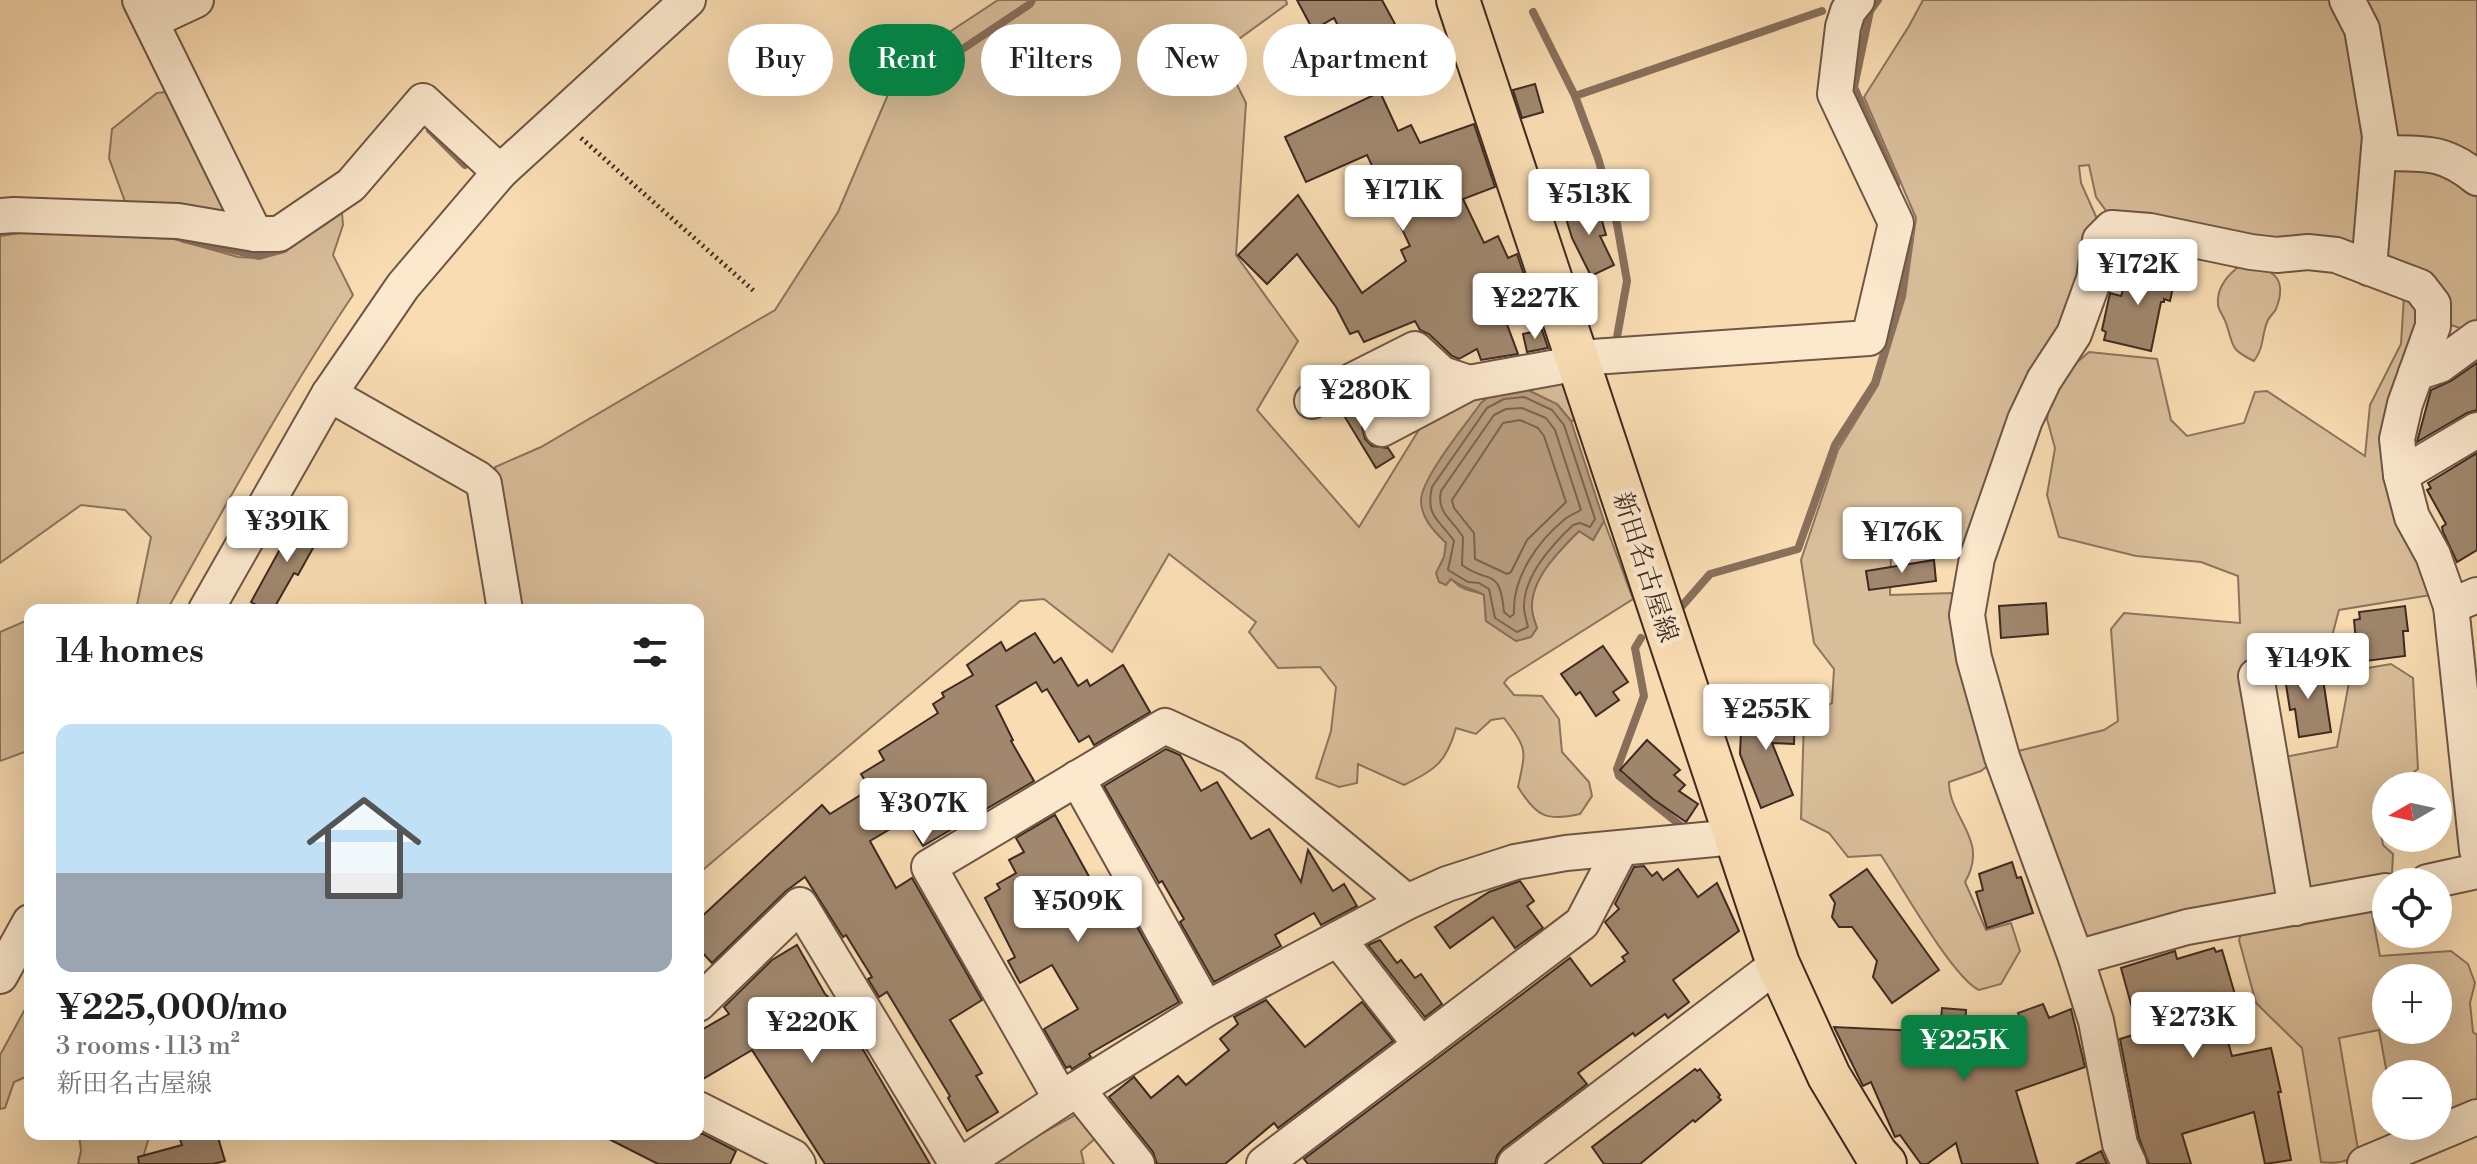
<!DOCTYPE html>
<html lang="en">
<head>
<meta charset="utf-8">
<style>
  body { margin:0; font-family:"Libre Bodoni","Noto Serif JP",serif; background:#f2f2f2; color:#202124; height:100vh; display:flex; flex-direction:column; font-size:30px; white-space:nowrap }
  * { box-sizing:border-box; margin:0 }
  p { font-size:26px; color:#757577 }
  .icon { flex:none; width:44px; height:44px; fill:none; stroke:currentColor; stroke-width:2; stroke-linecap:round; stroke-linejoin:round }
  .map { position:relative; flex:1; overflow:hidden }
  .side { position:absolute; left:24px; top:604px; width:680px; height:536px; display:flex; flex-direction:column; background:#fff; border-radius:16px; box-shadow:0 8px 32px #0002 }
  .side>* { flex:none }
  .banner { position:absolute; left:728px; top:24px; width:760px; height:72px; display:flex; gap:16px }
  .needle { width:52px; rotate:261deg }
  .tools { position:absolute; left:2372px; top:772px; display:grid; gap:16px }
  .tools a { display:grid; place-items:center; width:80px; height:80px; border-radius:50%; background:#fff; box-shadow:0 8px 32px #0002; font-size:40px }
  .price { position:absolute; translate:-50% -68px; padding:0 18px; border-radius:8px; background:#fff; color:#222; font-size:26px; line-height:52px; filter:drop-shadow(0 2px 4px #0008) }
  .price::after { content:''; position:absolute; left:50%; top:48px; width:24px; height:18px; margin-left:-12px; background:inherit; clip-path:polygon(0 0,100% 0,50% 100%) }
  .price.on { background:#0b8043; color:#fff }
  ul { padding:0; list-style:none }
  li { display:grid; align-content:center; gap:16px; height:424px; padding:0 32px }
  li+li { border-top:2px solid #e0e0e0 }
  li span { display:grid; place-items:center; height:248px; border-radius:16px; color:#555 }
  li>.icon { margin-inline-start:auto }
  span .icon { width:144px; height:144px; fill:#fffc; stroke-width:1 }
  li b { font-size:34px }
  h2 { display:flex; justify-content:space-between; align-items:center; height:96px; padding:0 32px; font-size:34px }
  .chip { padding:0 28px; border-radius:36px; background:#fff; box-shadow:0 8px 32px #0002; font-size:28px; line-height:72px }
  .chip.on { background:#0b8043; color:#fff }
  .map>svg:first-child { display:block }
  .green { fill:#d9be9a; stroke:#8c745e; stroke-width:2; fill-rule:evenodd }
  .water { fill:#ba9f81; stroke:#89705b; stroke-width:2 }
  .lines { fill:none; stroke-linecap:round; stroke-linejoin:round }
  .shore { stroke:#7c6452; stroke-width:2 }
  .stream { stroke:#89705b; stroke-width:8 }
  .building { fill:#a0876d; stroke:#3f2a22; stroke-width:2 }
  .minor-casing { stroke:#6e5646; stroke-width:38 }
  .major-casing { stroke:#3f2a22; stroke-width:46 }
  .path { stroke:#3f2a22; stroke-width:5; stroke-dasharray:2 4; stroke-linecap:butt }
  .minor { stroke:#fbe8cd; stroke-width:34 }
  .major { stroke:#f9dcb2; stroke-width:42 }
  .labels { text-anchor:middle; stroke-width:8; stroke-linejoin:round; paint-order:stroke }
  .street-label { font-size:26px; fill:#3f2a22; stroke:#fbe8cd }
</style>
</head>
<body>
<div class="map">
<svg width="2477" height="1164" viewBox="0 0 2477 1164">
  <rect width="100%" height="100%" fill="#f9dcb2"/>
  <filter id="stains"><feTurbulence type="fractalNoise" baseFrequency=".0025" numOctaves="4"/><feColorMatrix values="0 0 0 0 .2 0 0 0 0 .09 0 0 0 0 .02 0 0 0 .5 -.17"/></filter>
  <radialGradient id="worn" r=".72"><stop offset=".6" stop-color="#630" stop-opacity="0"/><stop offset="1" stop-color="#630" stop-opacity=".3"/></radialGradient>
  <g class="green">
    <path d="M998,0H1286L1287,4L1221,52L1246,103L1236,255L1298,341L1257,410L1359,527L1428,415L1472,389L1564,374L1578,420L1571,421L1557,404L1446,543C1443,560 1446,582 1465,589C1472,592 1477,591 1484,595L1486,621L1516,641L1531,637L1537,628C1535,622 1532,615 1532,608C1530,579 1560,550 1579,531L1593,540L1604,521L1633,599L1508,678L1504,683L1514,695L1542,696L1559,719L1562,752L1589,782L1592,796L1580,814C1546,822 1536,816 1518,787C1526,749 1528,750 1504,718L1491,720L1476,734L1456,728C1446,763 1436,769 1404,785L1358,764L1357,783L1339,787L1316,778L1331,731L1336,687L1320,667L1278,668L1249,632L1256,622L1169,554L1112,652L1044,599L1020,601L698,874V610H519L495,467L541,447L775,310L838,212L901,64Z"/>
    <path d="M1923,0H2339L2374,137L2363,257L2115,223L2096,197L2089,165L2079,166L2081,183L2098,221L2089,273L1977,532L1957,551L1891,555L1890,595L1953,593L1958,600L1991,763L1981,771L1949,782C1949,819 1990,839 1965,882L1986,930L2011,923L2020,951L2001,984L1979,990C1953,978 1900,884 1881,855L1848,857L1829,833L1801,819L1804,719L1832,703L1834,669L1814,643L1801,560L1838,450L1878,385L1905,297L1916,218L1864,97L1909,26Z"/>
    <polygon points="2354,0 2477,0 2477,169 2385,147"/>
    <polygon points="174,91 233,212 223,218 127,207 109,158 112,129 157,93"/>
    <polygon points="2384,158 2440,162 2477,187 2477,321 2466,330 2448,324 2377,262"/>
    <path d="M342,213L343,225L333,255L353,295C285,396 227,503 167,610H136L151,537L125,510L81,505L0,563V236L28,232L174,239L238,257L258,258L284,252Z"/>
    <path d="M2243,263C2271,269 2289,276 2276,309C2274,313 2270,316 2268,320C2261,335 2265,346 2254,361C2229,349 2234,346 2226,323C2224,317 2219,311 2218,305C2216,286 2230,273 2243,263Z"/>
    <polygon points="2404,296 2424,300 2390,436 2437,594 2339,610 2327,655 2264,669 2287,896 2079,942 2010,753 2104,730 2118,721 2111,629 2124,613 2240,623 2238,576 2201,562 2136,556 2059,537 2047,495 2055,448 2047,419 2053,387 2061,376 2089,352 2157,359 2171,420 2187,436 2244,423 2255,392 2267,391 2365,456 2370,405 2401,344"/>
    <polygon points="30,619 30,750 0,761 0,632"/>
    <polygon points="2391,664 2413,678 2418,769 2395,786 2386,786 2386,797 2377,809 2383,845 2393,854 2392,874 2384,881 2306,899 2280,758 2337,747 2350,677 2362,669"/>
    <path d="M2371,909L2380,956L2451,951L2468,964L2475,983L2470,1003L2473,1032L2477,1035V1107L2438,1122V1074H2387L2379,1030L2339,1038L2359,1155C2346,1162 2336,1164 2321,1162L2302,1048L2256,1003L2239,940L2243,928ZM2386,978H2438V1030H2386Z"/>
    <polygon points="30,1000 30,1075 14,1082 5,1108 0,1109 0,1055"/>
    <polygon points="1079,1113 1098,1136 1081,1151 1084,1164 992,1164 1015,1148"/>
    <polygon points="79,1134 150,1134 141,1164 78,1164 81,1151"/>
  </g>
  <path class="water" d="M1526,389L1557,404L1571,421L1604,521L1593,540L1579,531C1560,550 1530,579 1532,609C1532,615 1535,622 1537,628L1531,637L1516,641L1486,621L1484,595C1472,588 1464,589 1451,579L1446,585L1439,582L1436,573L1444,557L1446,543C1434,531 1421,519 1421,500C1422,477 1466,424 1481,403L1491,395Z"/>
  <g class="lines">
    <g class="shore">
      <path d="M1524,397L1552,410L1564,425L1595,519L1590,527L1580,523L1573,525C1552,545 1523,576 1524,608C1524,614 1527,621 1528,627L1517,632L1495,618L1489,589L1479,583L1468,582L1448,570L1454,541C1440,520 1425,517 1432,487L1487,408L1504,399Z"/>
      <path d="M1522,408L1546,418L1555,430L1581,510C1576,513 1570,515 1565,519C1538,541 1512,577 1514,614L1510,617L1504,612C1500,566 1489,585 1462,565L1463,537C1453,520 1436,513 1441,491L1494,415L1506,409Z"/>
      <polygon points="1520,420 1538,428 1544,436 1566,502 1527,540 1511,572 1507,574 1475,559 1474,533 1454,508 1452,500 1503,423"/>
    </g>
    <g class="stream">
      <polyline points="1878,0 1870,11 1854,87 1896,184"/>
      <polyline points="1533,12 1575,96 1598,158 1617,224 1627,281 1617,337"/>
      <polyline points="933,88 943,62 1030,4 1032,0"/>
      <polyline points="1575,96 1822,11"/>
      <polyline points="430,130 465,165"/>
      <polyline points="184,239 259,256 284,249"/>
      <polyline points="1682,606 1710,574 1798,549 1835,445 1875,383 1901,296 1909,238"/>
      <polyline points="1641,638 1635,648 1644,696 1617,769 1619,776 1680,825"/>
    </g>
  </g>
  <g class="building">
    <polygon points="1297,0 1382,0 1395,24 1350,49 1334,18 1313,30"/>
    <polygon points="1535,84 1543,112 1522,118 1513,90"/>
    <polygon points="1380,92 1398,131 1411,125 1420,143 1474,124 1495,187 1463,199 1484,243 1498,236 1508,258 1517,254 1525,278 1495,292 1518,354 1481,360 1477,349 1459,359 1452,356 1429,334 1420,330 1415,321 1364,342 1358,331 1350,334 1336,307 1297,254 1267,284 1238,255 1298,195 1362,293 1406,261 1401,250 1410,246 1367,155 1306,182 1285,137"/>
    <polygon points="1597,203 1606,235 1600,236 1614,265 1591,276 1572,238 1564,212"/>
    <polygon points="2132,264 2176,274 2170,301 2164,299 2164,302 2161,302 2151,351 2104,340 2106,332 2102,330 2110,293 2121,296"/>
    <polygon points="1542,330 1548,348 1527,352 1523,334"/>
    <polygon points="2477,363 2477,410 2467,413 2417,442 2431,390 2451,381"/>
    <polygon points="1358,400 1368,415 1362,427 1365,439 1372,446 1388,448 1394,457 1376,468 1340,409"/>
    <polygon points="2477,453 2477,550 2457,562 2443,532 2442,527 2446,524 2427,490 2431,488 2428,483"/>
    <polygon points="297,518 322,532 298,575 294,573 273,610 265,610 251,602"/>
    <polygon points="1934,560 1936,581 1869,590 1866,571"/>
    <polygon points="2046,603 2048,634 2001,638 1999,606"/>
    <polygon points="2405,606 2408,631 2403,631 2405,656 2358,662 2354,620 2360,619 2359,612"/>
    <polygon points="1035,633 1054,663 1061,658 1078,686 1087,680 1090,686 1123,665 1150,712 1094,745 1089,736 1079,742 1047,689 1042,692 1036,682 996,706 1013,740 1011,741 1034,781 923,846 907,819 870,841 896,888 912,878 982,1000 950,1020 982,1073 976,1076 998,1112 967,1131 948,1098 950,1096 887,992 879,997 868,979 872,977 846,935 843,937 805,877 786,891 712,963 698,948 698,920 822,805 830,814 870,789 861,774 884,760 879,751 938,713 933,704 944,697 942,693 973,675 967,665 1001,642 1006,651"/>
    <polygon points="1603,646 1628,682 1613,692 1619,700 1596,716 1580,692 1576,695 1561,674"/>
    <polygon points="2321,666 2331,732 2299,737 2295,709 2290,710 2284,672"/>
    <polygon points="1742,710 1795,712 1794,744 1772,743 1793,795 1761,808 1740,754"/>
    <polygon points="1647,740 1680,770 1674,775 1685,785 1679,791 1698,804 1686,822 1653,799 1620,770"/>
    <polygon points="1166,749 1180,755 1201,791 1217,782 1251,839 1269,829 1301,882 1308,850 1333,891 1344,884 1357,906 1321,925 1314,913 1275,935 1281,946 1214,982 1180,922 1184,919 1162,881 1159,883 1104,786"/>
    <polygon points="1055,815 1097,891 1112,882 1179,1002 1089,1054 1091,1057 1072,1069 1070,1066 1066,1068 1044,1029 1078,1009 1052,965 1020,983 1008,961 1015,957 985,898 1000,889 997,884 1016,873 1009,860 1024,852 1016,838"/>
    <polygon points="2012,862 2017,878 2021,877 2033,913 1987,928 1976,892 1983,890 1979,874"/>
    <polygon points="1644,866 1652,876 1657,872 1663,880 1678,869 1698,897 1717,883 1739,931 1673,980 1689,1002 1668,1018 1665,1014 1635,1036 1633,1033 1578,1073 1587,1084 1503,1148 1497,1156 1495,1164 1308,1164 1304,1159 1570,958 1591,986 1625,961 1622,957 1628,953 1605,922 1619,909 1615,904 1634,867"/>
    <polygon points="1867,869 1939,970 1892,1003 1873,977 1877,961 1852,927 1839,927 1832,917 1835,903 1830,895"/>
    <polygon points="1520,881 1534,901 1527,906 1543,928 1515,948 1493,917 1450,948 1435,927 1489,892"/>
    <polygon points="1380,940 1397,963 1401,960 1415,978 1421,974 1442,1004 1425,1017 1368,945"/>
    <polygon points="797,945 825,994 832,1001 834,1000 930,1164 825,1164 752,1050 698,1082 698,1032 729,1014 724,1007 772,960"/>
    <polygon points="2214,948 2216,952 2222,950 2236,998 2217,1003 2232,1056 2271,1048 2281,1092 2278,1092 2291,1160 2265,1164 2254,1112 2182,1134 2191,1164 2149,1164 2139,1138 2120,1039 2139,1033 2121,968 2175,951 2177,959"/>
    <polygon points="1266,1000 1305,1047 1362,1002 1393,1041 1278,1128 1274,1123 1225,1164 1157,1164 1153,1152 1109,1097 1134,1077 1151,1098 1178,1076 1186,1085 1229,1050 1220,1039 1238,1024 1234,1017"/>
    <polygon points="2043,1004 2049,1018 2071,1009 2085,1067 2016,1091 2038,1164 1962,1164 1956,1143 1927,1164 1921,1164 1900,1135 1895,1137 1871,1082 1863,1086 1834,1027 1940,1032 1942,1008 1966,1010 1964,1049 2023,1027 2018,1013"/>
    <polygon points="1695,1069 1697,1071 1700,1069 1720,1095 1718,1097 1721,1100 1695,1122 1693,1120 1640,1164 1604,1164 1592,1147"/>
    <polygon points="178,1134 217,1134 225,1161 213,1164 139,1164 138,1157 182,1145"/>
    <polygon points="599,1134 703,1134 736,1151 730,1164 658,1164"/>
    <polygon points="2101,1151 2107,1164 2076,1164"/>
  </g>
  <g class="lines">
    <defs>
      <g id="minor">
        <polyline points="140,0 255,234"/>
        <polyline points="2347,0 2362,29 2380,136 2369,268"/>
        <polyline points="151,21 196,0"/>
        <path d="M2379,153C2421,154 2442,149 2477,178"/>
        <polyline points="0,216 14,215 178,221 255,234 279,234 351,185 423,101 500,172"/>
        <polyline points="1578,358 1869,338 1896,223 1835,94 1843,27 1848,11 1857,0"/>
        <polyline points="2416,373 2440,365 2477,338"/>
        <polyline points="329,394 477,478 484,484 505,610"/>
        <polyline points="1312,401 1415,349 1442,374 1469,383"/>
        <polyline points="1382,429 1469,383 1579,363"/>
        <polyline points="2401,475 2477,430"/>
        <polyline points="2451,606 2477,595"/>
        <polyline points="206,610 329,394 403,286 500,172 688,0"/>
        <polyline points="2256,676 2296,908"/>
        <polyline points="1077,778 1206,1009"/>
        <polyline points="2427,882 2477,871"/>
        <polyline points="1338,939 1421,1045"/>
        <polyline points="2076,958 2187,927 2386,891"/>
        <polyline points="0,976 30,922"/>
        <polyline points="698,1004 800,905 957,1164"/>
        <polyline points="1077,1089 1137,1164"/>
        <polyline points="1061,1099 929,867 1165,726 1232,757 1407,902"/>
        <polyline points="698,1109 793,1157 798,1164"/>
        <polyline points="963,1164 1077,1089 1206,1009 1407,902 1447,884 1515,862 1566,853 1735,837"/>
        <polyline points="1264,1164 1582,923 1621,848"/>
        <polyline points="1515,1164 1778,964"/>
        <polyline points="2129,1164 2120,1144 2096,1021 2076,958 2002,757 1974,658 1967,615 1977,558 2025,420 2044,380 2074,334 2094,279 2100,240 2112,228 2150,231 2251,252 2277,255 2308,252 2336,255 2420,287 2433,304 2433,326 2405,404 2397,439 2401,475 2412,517 2433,555 2451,606 2477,850"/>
        <polyline points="2365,1164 2477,1117"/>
      </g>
      <polyline id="major" points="1458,0 1778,964 1829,1076 1876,1154 1885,1164"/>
    </defs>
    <use href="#minor" class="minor-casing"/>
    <use href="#major" class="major-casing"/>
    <polyline class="path" points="581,138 754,291"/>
    <use href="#minor" class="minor"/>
    <use href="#major" class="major"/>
  </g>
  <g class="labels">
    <g class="street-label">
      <text transform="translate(1646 567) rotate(72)" y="9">新田名古屋線</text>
    </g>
  </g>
  <rect width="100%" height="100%" filter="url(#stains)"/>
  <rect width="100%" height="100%" fill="url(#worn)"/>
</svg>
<div class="tools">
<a><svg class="needle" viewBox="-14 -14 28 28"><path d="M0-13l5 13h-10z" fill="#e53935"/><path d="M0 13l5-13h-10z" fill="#757577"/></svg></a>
<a><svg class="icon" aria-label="locate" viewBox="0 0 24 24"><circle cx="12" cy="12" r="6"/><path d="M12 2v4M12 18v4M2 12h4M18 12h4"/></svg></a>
<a>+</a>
<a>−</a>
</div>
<b class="price" style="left:1403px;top:233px">¥171K</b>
<b class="price" style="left:1589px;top:237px">¥513K</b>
<b class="price" style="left:2138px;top:307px">¥172K</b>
<b class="price" style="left:1535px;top:341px">¥227K</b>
<b class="price" style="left:1365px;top:433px">¥280K</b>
<b class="price" style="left:287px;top:564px">¥391K</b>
<b class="price" style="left:1902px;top:575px">¥176K</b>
<b class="price" style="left:2308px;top:701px">¥149K</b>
<b class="price" style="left:1766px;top:752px">¥255K</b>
<b class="price" style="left:923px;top:846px">¥307K</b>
<b class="price" style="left:1078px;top:944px">¥509K</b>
<b class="price" style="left:2193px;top:1060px">¥273K</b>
<b class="price" style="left:812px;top:1065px">¥220K</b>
<b class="price on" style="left:1964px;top:1083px">¥225K</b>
<div class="banner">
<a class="chip">Buy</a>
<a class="chip on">Rent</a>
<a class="chip">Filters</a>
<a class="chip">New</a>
<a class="chip">Apartment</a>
</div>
<section class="side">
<h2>14 homes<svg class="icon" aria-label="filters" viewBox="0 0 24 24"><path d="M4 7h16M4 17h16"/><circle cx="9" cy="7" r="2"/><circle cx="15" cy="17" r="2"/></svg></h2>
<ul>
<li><span style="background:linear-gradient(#bfe0f5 60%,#9aa5b1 0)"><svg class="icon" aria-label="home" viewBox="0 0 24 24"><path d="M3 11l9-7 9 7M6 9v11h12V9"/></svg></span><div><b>¥225,000/mo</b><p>3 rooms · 113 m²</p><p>新田名古屋線</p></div></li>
</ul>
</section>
</div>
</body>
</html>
